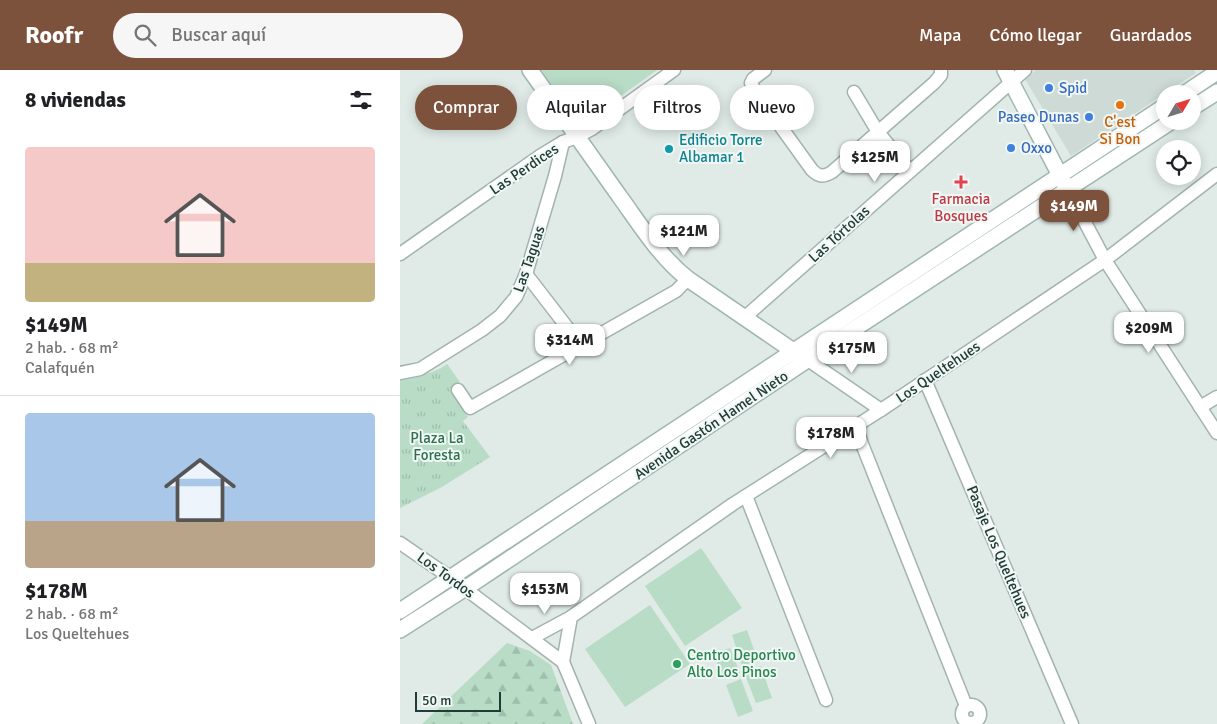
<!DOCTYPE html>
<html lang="es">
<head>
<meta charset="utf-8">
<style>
  body { margin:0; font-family:Signika,sans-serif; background:#f6f6f6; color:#202124; height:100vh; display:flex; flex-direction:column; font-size:19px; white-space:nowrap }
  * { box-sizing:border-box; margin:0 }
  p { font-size:16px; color:#757577 }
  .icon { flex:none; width:28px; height:28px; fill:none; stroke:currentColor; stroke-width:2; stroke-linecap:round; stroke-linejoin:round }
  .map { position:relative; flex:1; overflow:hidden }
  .panel { display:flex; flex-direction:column; background:#fff; width:400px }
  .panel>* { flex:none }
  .guide { position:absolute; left:15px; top:15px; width:475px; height:45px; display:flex; gap:10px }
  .needle { width:32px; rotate:52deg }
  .tools { position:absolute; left:756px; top:15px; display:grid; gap:10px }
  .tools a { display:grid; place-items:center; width:45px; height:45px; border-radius:50%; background:#fff; box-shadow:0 2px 12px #0003; font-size:25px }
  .scale { position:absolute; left:15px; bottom:12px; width:86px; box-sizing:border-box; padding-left:5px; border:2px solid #213b36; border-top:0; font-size:14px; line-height:18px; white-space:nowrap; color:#213b36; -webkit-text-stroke:4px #f0f7f5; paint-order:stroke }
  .price { position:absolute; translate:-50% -42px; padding:0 11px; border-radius:10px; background:#fff; color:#222; font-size:16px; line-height:32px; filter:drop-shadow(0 1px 2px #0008) }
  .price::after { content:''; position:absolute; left:50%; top:30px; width:15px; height:11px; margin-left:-8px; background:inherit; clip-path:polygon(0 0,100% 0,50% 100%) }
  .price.active { background:#7d523d; color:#fff }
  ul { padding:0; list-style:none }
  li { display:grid; align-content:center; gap:10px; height:265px; padding:0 25px }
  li+li { border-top:1px solid #e0e0e0 }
  li span { display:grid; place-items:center; height:155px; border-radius:5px; color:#555 }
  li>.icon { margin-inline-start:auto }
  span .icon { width:90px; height:90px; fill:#fffc; stroke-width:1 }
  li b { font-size:21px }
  h2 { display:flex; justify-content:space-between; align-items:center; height:60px; padding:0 25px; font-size:21px }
  .chip { padding:0 18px; border-radius:22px; background:#fff; box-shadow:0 2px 12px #0003; font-size:18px; line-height:45px }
  .chip.active { background:#7d523d; color:#fff }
  header { display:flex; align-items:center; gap:30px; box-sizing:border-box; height:70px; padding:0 25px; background:#7d523d; color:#fff }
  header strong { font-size:24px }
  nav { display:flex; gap:28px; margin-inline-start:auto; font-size:18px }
  .search { width:350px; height:45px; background:#f6f6f6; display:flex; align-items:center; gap:12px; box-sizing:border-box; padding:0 18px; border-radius:28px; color:#757577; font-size:19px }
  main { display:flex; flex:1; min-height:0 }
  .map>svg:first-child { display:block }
  .built { fill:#cedad6 }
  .grass { fill:#b9dcc6 }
  .forest { fill:url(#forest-firs) }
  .park { fill:url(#park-tufts) }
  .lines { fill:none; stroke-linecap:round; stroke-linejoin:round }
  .street-casing { stroke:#a3b3ae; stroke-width:15 }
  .secondary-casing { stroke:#9fb6b0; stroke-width:18 }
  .street { stroke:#fff; stroke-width:12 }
  .secondary { stroke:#fff; stroke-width:15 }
  .shop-dot { fill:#3f7fe0; stroke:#f0f7f5; stroke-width:2 }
  .food-dot { fill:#e8710a; stroke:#f0f7f5; stroke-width:2 }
  .culture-dot { fill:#0f9aa8; stroke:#f0f7f5; stroke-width:2 }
  .health-dot { fill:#e0444e; stroke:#f0f7f5; stroke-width:2 }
  .leisure-dot { fill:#2e9e5b; stroke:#f0f7f5; stroke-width:2 }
  .labels { text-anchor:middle; stroke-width:4; stroke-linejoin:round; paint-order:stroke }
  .shop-label { font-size:15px; fill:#366cbe; stroke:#f0f7f5; text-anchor:start }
  .food-label { font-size:15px; fill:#c56008; stroke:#f0f7f5 }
  .culture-label { font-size:15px; fill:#0d838f; stroke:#f0f7f5; text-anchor:start }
  .street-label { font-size:15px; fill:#213b36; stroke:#f0f7f5 }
  .health-label { font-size:15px; fill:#be3a42; stroke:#f0f7f5 }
  .park-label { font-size:15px; fill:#2d704e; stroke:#f0f7f5 }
  .leisure-label { font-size:15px; fill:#27864d; stroke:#f0f7f5; text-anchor:start }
</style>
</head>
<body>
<header>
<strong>Roofr</strong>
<div class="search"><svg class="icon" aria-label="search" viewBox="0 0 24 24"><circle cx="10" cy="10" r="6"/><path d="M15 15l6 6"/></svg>Buscar aquí</div>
<nav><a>Mapa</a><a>Cómo llegar</a><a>Guardados</a></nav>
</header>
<main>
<section class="panel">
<h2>8 viviendas<svg class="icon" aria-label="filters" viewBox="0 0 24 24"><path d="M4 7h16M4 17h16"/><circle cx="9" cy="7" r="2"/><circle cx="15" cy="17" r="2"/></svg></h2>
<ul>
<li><span style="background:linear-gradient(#f6c9c9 75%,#c2b280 0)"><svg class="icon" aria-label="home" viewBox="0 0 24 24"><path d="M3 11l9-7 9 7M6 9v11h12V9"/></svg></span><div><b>$149M</b><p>2 hab. · 68 m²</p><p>Calafquén</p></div></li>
<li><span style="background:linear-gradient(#a9c7e8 70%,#b9a48a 0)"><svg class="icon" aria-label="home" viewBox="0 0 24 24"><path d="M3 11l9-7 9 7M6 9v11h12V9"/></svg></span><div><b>$178M</b><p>2 hab. · 68 m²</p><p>Los Queltehues</p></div></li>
</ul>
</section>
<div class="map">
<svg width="817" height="654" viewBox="0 0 817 654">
  <defs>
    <pattern id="forest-firs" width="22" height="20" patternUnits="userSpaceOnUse" patternTransform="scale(1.25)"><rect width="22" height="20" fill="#b9dcc6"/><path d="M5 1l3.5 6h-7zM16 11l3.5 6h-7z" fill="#9fbeab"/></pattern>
    <pattern id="park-tufts" width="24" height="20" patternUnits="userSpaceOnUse" patternTransform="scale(1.25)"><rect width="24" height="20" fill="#b9dcc6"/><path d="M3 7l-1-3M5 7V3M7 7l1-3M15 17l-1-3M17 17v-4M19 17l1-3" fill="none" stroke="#9fbeab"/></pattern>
  </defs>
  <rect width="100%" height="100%" fill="#e0ebe7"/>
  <polygon class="built" points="636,0 794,0 796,3 671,86 625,9"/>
  <g class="grass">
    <polygon points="141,0 257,0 179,56"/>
    <polygon points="301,478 342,538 285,576 245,516"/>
    <polygon points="250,535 290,594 225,637 185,579"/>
    <polygon points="347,560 358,591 342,596 332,565"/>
    <polygon points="330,578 340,603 323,609 314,584"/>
    <polygon points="361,596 372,628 356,633 344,602"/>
    <polygon points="341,609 353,641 338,647 326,615"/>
  </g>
  <polygon class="forest" points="107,573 130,581 151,595 173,654 22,654"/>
  <path class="park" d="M47,294L60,312L50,319L68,347L63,351L90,387L42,417L0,438V310C17,306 33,304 47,294Z"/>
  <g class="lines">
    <defs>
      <g id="street">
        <path d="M365,0L353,9L351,13L355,21L412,100C419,107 424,107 432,102L534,13L541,5V0"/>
        <polyline points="454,22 478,62 510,101"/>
        <polyline points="668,120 705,190 817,363"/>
        <polyline points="0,184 140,86 163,72 177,67 192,59 274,0"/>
        <polyline points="126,204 170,261 179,276"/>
        <polyline points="344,248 625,0"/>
        <polyline points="408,290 481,340"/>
        <polyline points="0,303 20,299 82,260 100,246 116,227 126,204 155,106 163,72"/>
        <polyline points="525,310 672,654"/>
        <polyline points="58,320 70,338 276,221 288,209"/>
        <polyline points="800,337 817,327"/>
        <polyline points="456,356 462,374 566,636"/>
        <polyline points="346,426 426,630"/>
        <polyline points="0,473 51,508 163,592"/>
        <polyline points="132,568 171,547"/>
        <polyline points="163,592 171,547 333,434 481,340 705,190 817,104"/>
        <polyline points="163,592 189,654"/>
        <circle cx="571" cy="644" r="9"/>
      </g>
      <g id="secondary">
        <path d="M130,0C160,43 190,85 220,127C241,156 260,187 288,209L402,287"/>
        <polyline points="605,0 665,115"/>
        <polyline points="784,24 817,2"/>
        <polyline points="792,38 817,22"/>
        <polyline points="0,541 765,36"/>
        <polyline points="0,560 72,514 416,284 772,51"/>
      </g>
    </defs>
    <use href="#street" class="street-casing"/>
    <use href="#secondary" class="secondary-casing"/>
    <use href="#street" class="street"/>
    <use href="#secondary" class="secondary"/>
  </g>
  <g class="shop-dot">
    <circle cx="649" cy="18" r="5"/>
    <circle cx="689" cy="47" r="5"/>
    <circle cx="611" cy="78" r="5"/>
  </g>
  <circle class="food-dot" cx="720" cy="35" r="5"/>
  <circle class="culture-dot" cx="269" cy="79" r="5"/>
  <path class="health-dot" d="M558.5 104.5h5v5h5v5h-5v5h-5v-5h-5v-5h5z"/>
  <circle class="leisure-dot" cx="277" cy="594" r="5"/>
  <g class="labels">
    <g class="shop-label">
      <text x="659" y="23">Spid</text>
      <text x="679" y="52" text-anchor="end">Paseo Dunas</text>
      <text x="621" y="83">Oxxo</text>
    </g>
    <g class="food-label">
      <text x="720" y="57">C'est<tspan x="720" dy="17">Si Bon</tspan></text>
    </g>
    <g class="culture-label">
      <text x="279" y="75">Edificio Torre<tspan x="279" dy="17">Albamar 1</tspan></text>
    </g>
    <g class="street-label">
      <text transform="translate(124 99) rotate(-34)" y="5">Las Perdices</text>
      <text transform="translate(439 164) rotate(-42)" y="5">Las Tórtolas</text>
      <text transform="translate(129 189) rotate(-71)" y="5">Las Taguas</text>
      <text transform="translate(538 302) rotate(-34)" y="5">Los Queltehues</text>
      <text transform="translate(311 355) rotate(-34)" y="5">Avenida Gastón Hamel Nieto</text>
      <text transform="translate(599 482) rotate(67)" y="5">Pasaje Los Queltehues</text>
      <text transform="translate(46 505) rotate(36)" y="5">Los Tordos</text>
    </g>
    <g class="health-label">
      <text x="561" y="134">Farmacia<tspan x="561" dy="17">Bosques</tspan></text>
    </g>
    <g class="park-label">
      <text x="37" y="373">Plaza La<tspan x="37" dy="17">Foresta</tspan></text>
    </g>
    <g class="leisure-label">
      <text x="287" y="590">Centro Deportivo<tspan x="287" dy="17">Alto Los Pinos</tspan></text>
    </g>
  </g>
</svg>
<div class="tools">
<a><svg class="needle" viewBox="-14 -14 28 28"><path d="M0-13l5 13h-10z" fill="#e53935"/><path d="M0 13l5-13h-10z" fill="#757577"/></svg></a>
<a><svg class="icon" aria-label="locate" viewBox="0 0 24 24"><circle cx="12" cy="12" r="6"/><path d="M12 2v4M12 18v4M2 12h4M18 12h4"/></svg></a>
</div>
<div class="scale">50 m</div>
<b class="price" style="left:475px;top:113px">$125M</b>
<b class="price active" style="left:674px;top:162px">$149M</b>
<b class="price" style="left:284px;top:187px">$121M</b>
<b class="price" style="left:749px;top:284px">$209M</b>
<b class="price" style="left:170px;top:296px">$314M</b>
<b class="price" style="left:452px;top:304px">$175M</b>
<b class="price" style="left:431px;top:389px">$178M</b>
<b class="price" style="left:145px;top:545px">$153M</b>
<div class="guide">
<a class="chip active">Comprar</a>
<a class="chip">Alquilar</a>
<a class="chip">Filtros</a>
<a class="chip">Nuevo</a>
</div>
</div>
</main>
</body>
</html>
